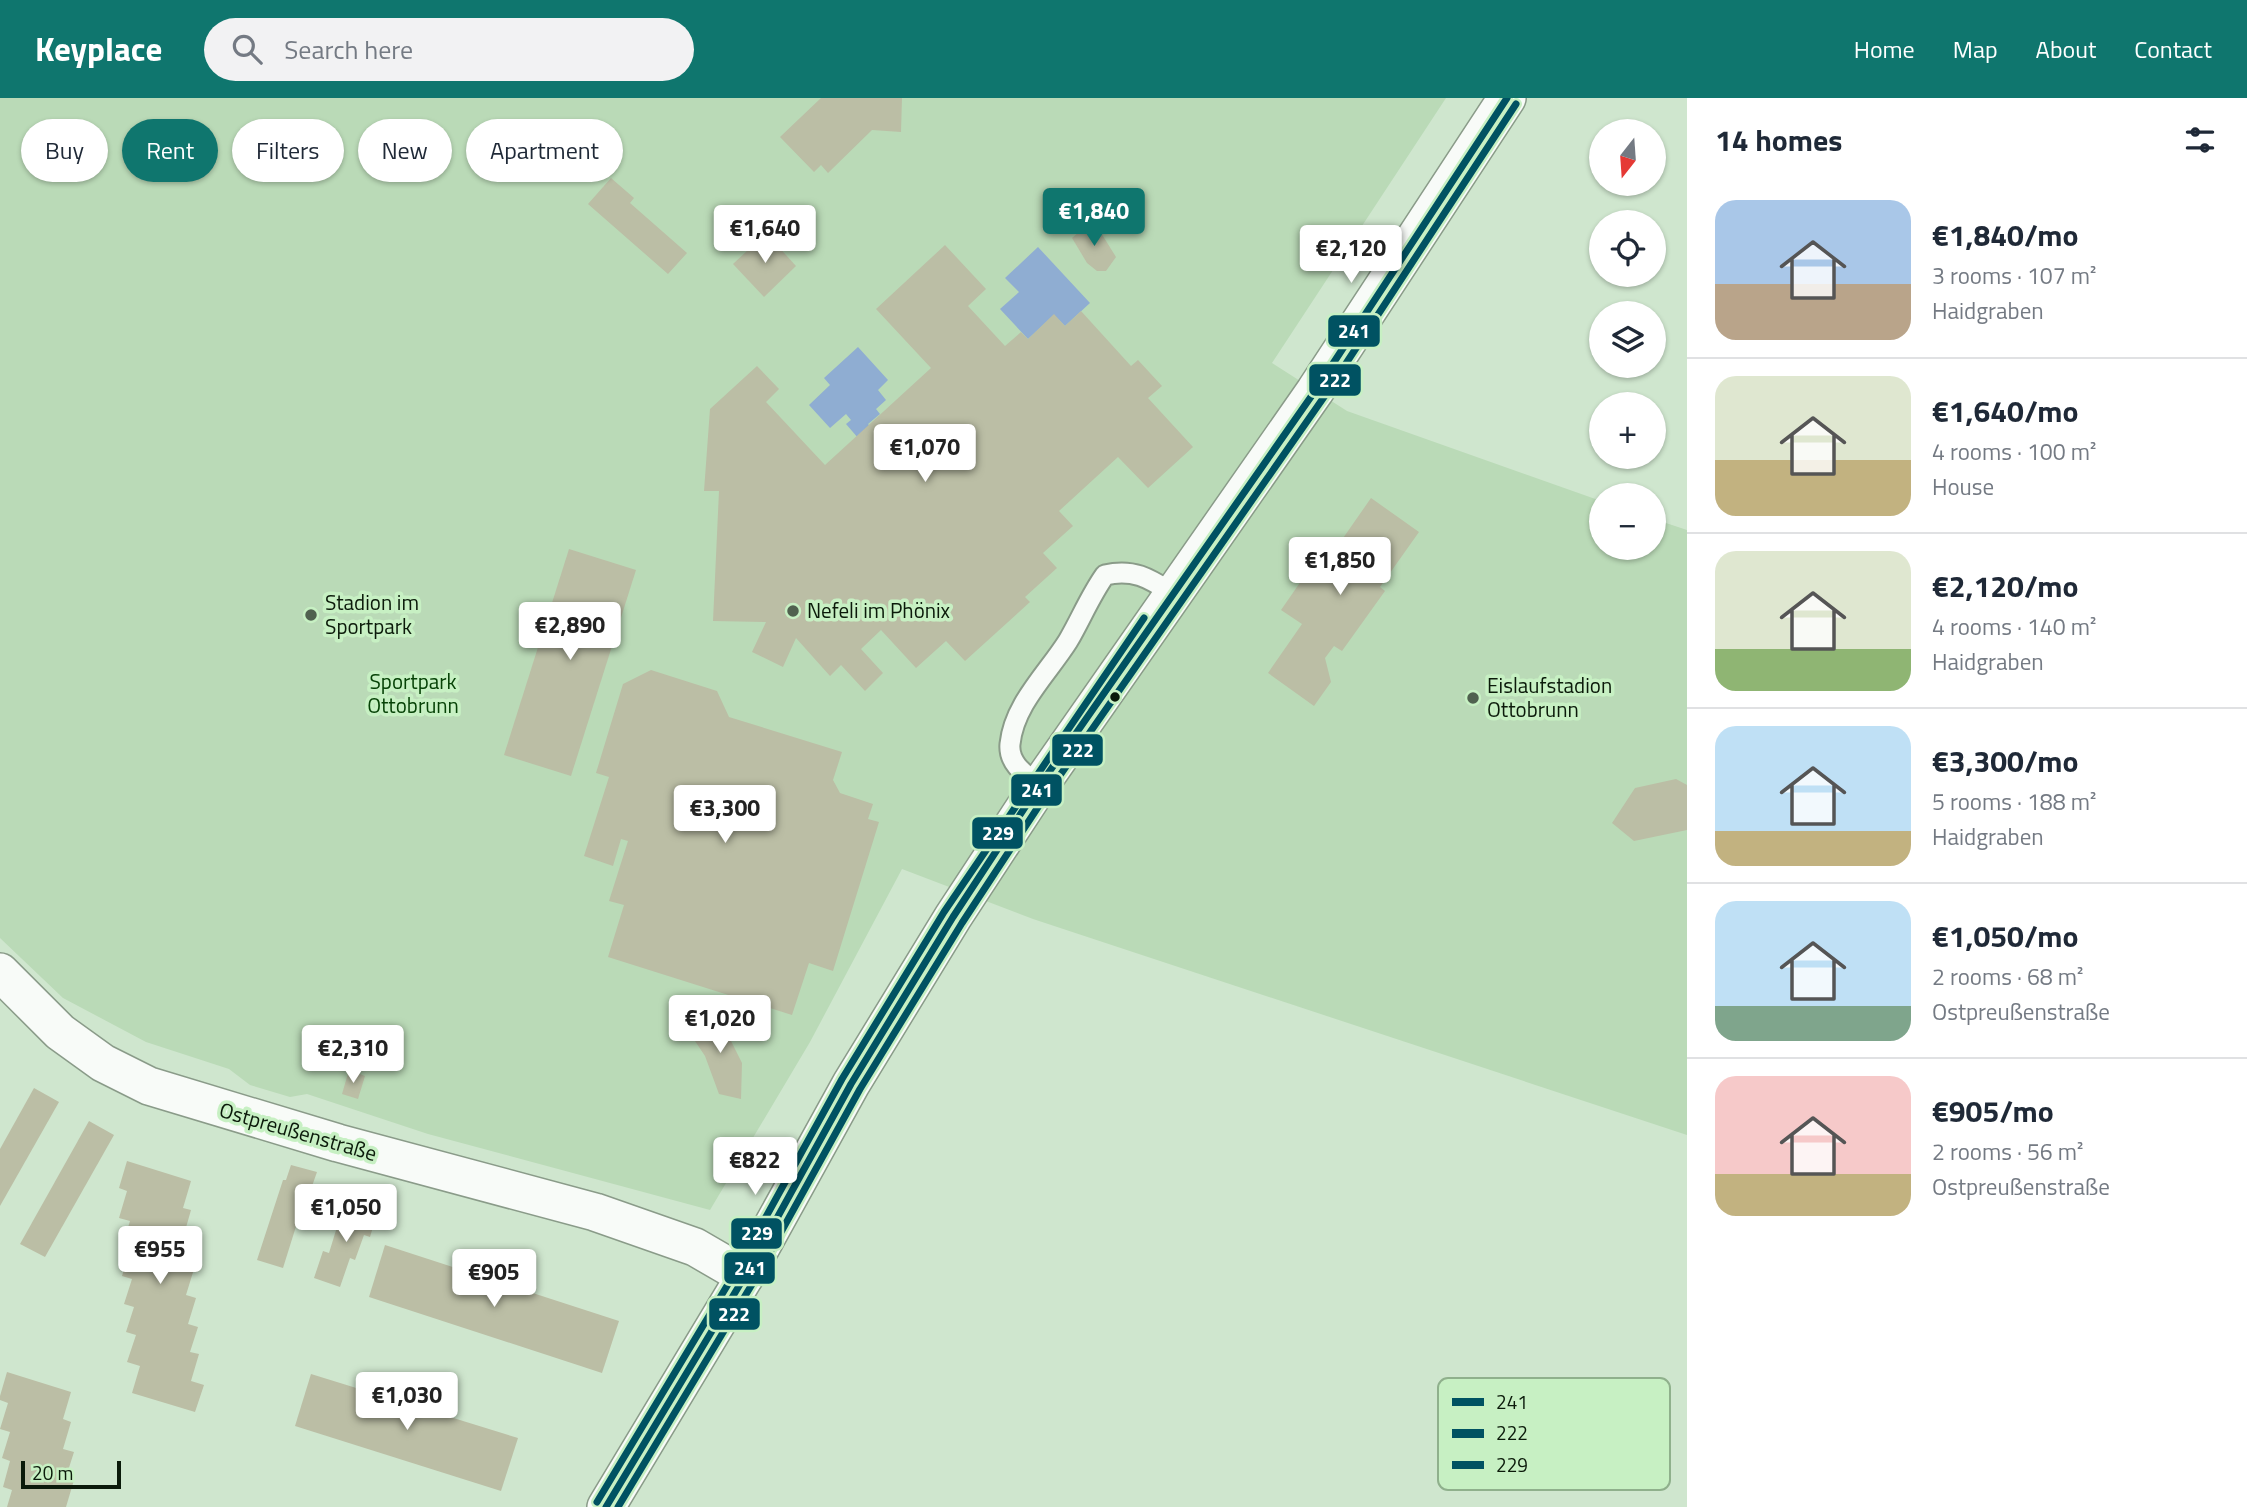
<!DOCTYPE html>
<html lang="en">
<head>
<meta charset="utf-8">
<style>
  body { margin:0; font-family:"Titillium Web",sans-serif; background:#f2f2f3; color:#1f2937; height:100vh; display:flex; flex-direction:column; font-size:26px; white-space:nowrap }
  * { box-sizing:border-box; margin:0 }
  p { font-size:23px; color:#747a83 }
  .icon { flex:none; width:38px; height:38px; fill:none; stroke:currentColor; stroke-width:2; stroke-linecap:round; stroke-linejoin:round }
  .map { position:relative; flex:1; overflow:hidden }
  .drawer { display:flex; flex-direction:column; background:#fff; width:560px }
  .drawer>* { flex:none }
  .hud { position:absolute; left:21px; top:21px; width:665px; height:63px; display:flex; gap:14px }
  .needle { width:46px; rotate:197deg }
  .buttons { position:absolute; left:1589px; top:21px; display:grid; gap:14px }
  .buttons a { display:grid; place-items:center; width:77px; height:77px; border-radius:50%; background:#fff; box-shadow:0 2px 5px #0004; font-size:35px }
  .scale { position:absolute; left:21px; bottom:18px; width:100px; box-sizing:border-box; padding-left:7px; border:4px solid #0b1a0a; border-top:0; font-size:19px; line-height:24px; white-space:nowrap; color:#0b1a0a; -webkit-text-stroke:5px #c7f0c3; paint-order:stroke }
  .price { position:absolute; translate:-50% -60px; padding:0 16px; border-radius:7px; background:#fff; color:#222; font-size:23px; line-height:46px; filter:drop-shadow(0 2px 4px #0008) }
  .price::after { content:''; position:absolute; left:50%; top:42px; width:21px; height:16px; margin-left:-10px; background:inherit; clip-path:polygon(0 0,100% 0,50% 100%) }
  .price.current { background:#0f766e; color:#fff }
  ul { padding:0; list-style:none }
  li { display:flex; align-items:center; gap:21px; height:175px; padding:0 28px }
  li+li { border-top:2px solid #e0e1e3 }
  li span { display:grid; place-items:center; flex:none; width:196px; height:140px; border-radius:21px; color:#555 }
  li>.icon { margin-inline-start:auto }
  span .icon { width:84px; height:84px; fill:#fffc; stroke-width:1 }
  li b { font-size:30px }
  h2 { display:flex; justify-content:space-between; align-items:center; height:84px; padding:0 28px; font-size:30px }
  .tag { padding:0 24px; border-radius:32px; background:#fff; box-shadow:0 2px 5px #0004; font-size:24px; line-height:63px }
  .tag.current { background:#0f766e; color:#fff }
  header { display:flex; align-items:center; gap:42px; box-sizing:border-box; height:98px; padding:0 35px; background:#0f766e; color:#fff }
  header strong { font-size:33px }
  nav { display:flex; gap:38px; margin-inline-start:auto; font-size:24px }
  .search { width:490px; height:63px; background:#f2f2f3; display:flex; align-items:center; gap:18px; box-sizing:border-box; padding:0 24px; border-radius:38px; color:#747a83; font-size:26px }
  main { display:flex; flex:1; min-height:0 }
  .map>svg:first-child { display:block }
  .green { fill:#badab7 }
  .water { fill:#8fadd2 }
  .building { fill:#bbbea5 }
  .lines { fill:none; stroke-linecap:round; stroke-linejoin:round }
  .service-casing { stroke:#8a9b89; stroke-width:23 }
  .minor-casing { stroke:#8a9b89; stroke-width:40 }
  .service { stroke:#f8fbf8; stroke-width:19 }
  .minor { stroke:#f8fbf8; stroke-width:37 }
  .bus-1-casing { stroke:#c7f0c3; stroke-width:12 }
  .bus-2-casing { stroke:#c7f0c3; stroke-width:12 }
  .bus-3-casing { stroke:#c7f0c3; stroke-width:12 }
  .bus-1 { stroke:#005262; stroke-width:7 }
  .bus-2 { stroke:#005262; stroke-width:7 }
  .bus-3 { stroke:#005262; stroke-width:7 }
  .poi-dot { fill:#50614f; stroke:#c7f0c3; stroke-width:2.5 }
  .bus-dot { fill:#0b1a0a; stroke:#c7f0c3; stroke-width:2.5 }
  .labels { text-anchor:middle; stroke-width:7; stroke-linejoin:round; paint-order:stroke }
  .poi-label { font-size:21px; fill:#0b1a0a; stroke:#c7f0c3; text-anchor:start }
  .park-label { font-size:21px; fill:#064206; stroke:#c7f0c3 }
  .street-label { font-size:21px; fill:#0b1a0a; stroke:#c7f0c3 }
  .key { fill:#c7f0c3; stroke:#8fb08c; stroke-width:2 }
  .key-label { font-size:19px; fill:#0b1a0a }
  .line-badge { stroke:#c7f0c3; stroke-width:2.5 }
  .badge-label { font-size:19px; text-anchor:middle; font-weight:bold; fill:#fff }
</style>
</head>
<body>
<header>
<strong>Keyplace</strong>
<div class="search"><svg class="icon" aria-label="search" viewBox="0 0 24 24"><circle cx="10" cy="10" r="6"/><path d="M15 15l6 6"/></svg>Search here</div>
<nav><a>Home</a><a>Map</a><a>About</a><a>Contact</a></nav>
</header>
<main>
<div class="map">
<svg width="1687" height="1409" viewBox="0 0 1687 1409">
  <rect width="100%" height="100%" fill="#cfe6ce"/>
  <polygon class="green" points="0,0 1446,0 1272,265 1347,313 1601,403 1601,450 1654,450 1654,421 1687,432 1687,1037 1033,821 902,771 810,944 710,1112 428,1036 307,996 290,999 250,987 229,971 146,944 63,900 0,840"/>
  <g class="water">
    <polygon points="1038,149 1090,205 1065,228 1054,217 1028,241 1000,211 1019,194 1005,180"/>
    <polygon points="858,249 888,282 878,292 886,302 876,311 880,316 868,326 878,337 865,348 846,326 851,322 846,316 830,330 809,307 830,287 824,280"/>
  </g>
  <g class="building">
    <polygon points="821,0 902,0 901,34 872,32 828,75 821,67 814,74 780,39"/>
    <polygon points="611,80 634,100 630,105 687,155 668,176 588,106"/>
    <polygon points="1093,122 1116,159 1106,173 1097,173 1087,165 1072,140"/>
    <polygon points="766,135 796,168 764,199 733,166"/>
    <polygon points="945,147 986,191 968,208 1005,248 1021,234 1028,241 1054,216 1065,228 1081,213 1131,268 1138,262 1162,288 1148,300 1193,349 1148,390 1118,359 1059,413 1073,428 1043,455 1057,470 1025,499 1030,504 965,563 946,543 916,570 881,532 861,551 883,575 865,593 841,567 830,578 796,540 783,569 752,554 766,524 713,523 719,393 704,393 710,311 757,268 779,291 766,304 825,367 931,270 876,211"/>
    <polygon points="1371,400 1419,434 1380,489 1385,493 1342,553 1334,548 1325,560 1331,584 1314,608 1268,575 1302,526 1281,512 1324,450 1332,456"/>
    <polygon points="569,451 636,472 571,678 504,657"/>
    <polygon points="651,572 717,593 729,619 842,654 833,682 840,695 873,706 868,721 879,724 833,873 809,865 792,917 608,859 624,807 609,803 628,743 621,741 613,768 584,758 609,679 596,675 623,586"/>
    <polygon points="1676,681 1687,687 1687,732 1634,743 1612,725 1635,690"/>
    <polygon points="720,914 735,938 730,941 742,965 741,1001 719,996 705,958 689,934"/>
    <polygon points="349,972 365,978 358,1001 342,996"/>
    <polygon points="34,990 59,1004 0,1108 0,1051"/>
    <polygon points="89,1023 114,1037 45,1159 20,1146"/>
    <polygon points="127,1063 191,1083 183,1110 191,1112 183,1140 194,1143 186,1169 194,1171 186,1197 196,1200 188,1226 198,1229 190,1254 199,1256 191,1283 204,1287 195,1314 132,1295 140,1268 127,1264 136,1237 126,1234 134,1209 124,1206 132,1181 122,1178 130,1151 122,1149 130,1123 119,1120 127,1093 119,1090"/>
    <polygon points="291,1067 317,1074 311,1091 308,1090 283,1170 257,1162 283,1082 286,1082"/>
    <polygon points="352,1103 378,1112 370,1139 364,1137 355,1162 350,1160 340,1189 314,1180 323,1153 329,1155 337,1129 343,1130"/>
    <polygon points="385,1147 619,1223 602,1275 369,1199"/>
    <polygon points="7,1274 71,1294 63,1321 71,1324 63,1351 74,1354 66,1379 74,1382 66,1409 7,1409 12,1392 3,1389 10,1363 2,1360 10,1334 0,1331 8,1305 0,1302 0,1298"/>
    <polygon points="311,1276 518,1340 501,1393 295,1328"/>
  </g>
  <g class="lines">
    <defs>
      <path id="service" d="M1040,688C1026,677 1008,666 1010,646C1014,606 1048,575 1068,543C1081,521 1090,498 1105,477C1134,470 1150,481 1174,496"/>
      <g id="minor">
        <polyline points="0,874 60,934 103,965 149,988 338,1045 595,1114 695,1149 745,1178"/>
        <polyline points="606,1409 745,1178 851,986 953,819 1033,697 1315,293 1507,0"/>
      </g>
    </defs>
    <use href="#service" class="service-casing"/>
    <use href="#minor" class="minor-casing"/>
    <use href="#service" class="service"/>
    <use href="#minor" class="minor"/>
    <defs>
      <polyline id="bus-1" points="606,1409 745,1178 851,986 953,819 1033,697 1315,293 1507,0"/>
      <polyline id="bus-2" points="618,1409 754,1183 860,991 962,825 1042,703 1324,299 1516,6"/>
      <polyline id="bus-3" points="597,1404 736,1173 842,981 944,814 1144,520"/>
    </defs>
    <use href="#bus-1" class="bus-1-casing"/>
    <use href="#bus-2" class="bus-2-casing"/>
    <use href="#bus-3" class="bus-3-casing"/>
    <use href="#bus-1" class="bus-1"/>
    <use href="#bus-2" class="bus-2"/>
    <use href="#bus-3" class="bus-3"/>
  </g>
  <g class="poi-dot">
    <circle cx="793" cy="513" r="7"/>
    <circle cx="311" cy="517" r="7"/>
    <circle cx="1473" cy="600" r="7"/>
  </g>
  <circle class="bus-dot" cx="1115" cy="599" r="6"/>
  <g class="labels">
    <g class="poi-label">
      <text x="325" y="512">Stadion im<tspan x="325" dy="24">Sportpark</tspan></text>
      <text x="807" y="520">Nefeli im Phönix</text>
      <text x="1487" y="595">Eislaufstadion<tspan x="1487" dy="24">Ottobrunn</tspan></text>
    </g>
    <g class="park-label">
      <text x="413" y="591">Sportpark<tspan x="413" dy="24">Ottobrunn</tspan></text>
    </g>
    <g class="street-label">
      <text transform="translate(298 1034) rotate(16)" y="7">Ostpreußenstraße</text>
    </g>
  </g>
  <rect x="1438" y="1280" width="232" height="112" rx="10" class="key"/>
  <rect x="1452" y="1300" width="32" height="8" fill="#005262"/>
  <rect x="1452" y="1331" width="32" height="9" fill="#005262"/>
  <rect x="1452" y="1363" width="32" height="8" fill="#005262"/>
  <g class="key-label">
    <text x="1496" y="1311">241</text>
    <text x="1496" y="1342">222</text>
    <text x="1496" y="1374">229</text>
  </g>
  <g class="line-badge">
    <rect x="1327" y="216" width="54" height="34" rx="7" fill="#005262"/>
    <rect x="1308" y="265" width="54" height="34" rx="7" fill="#005262"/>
    <rect x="1051" y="635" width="53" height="34" rx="7" fill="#005262"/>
    <rect x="1010" y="675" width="53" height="34" rx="7" fill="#005262"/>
    <rect x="971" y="718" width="53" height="34" rx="7" fill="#005262"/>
    <rect x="730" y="1119" width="53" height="33" rx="7" fill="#005262"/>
    <rect x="723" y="1153" width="53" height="34" rx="7" fill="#005262"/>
    <rect x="708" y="1199" width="53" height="34" rx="7" fill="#005262"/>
  </g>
  <g class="badge-label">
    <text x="1354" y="240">241</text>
    <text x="1335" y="289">222</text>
    <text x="1078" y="659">222</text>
    <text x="1037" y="699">241</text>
    <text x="998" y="742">229</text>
    <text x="757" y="1142">229</text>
    <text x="750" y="1177">241</text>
    <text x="734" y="1223">222</text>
  </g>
</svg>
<div class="buttons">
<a><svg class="needle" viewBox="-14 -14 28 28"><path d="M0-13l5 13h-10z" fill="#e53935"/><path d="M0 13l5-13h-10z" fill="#747a83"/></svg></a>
<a><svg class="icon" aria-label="locate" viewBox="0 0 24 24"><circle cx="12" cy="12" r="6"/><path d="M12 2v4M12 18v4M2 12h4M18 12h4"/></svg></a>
<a><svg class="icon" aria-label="layers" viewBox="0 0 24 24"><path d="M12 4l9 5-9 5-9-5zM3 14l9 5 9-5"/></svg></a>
<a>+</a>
<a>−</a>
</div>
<div class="scale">20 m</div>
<b class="price current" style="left:1094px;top:150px">€1,840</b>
<b class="price" style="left:765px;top:167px">€1,640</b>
<b class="price" style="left:1351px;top:187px">€2,120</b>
<b class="price" style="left:925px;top:386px">€1,070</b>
<b class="price" style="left:1340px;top:499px">€1,850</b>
<b class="price" style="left:570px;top:564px">€2,890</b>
<b class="price" style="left:725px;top:747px">€3,300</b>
<b class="price" style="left:720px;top:957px">€1,020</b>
<b class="price" style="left:353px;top:987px">€2,310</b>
<b class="price" style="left:755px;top:1099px">€822</b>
<b class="price" style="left:346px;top:1146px">€1,050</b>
<b class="price" style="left:160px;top:1188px">€955</b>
<b class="price" style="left:494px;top:1211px">€905</b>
<b class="price" style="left:407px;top:1334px">€1,030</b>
<div class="hud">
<a class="tag">Buy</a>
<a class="tag current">Rent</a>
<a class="tag">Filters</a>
<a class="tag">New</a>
<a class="tag">Apartment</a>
</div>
</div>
<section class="drawer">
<h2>14 homes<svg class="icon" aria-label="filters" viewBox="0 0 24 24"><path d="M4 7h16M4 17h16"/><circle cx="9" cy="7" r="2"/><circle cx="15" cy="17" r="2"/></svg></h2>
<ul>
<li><span style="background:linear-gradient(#a9c7e8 60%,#b9a48a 0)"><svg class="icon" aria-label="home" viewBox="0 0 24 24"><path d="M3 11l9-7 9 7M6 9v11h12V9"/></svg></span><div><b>€1,840/mo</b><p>3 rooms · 107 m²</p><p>Haidgraben</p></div></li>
<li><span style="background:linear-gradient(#dfe7d0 60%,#c2b280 0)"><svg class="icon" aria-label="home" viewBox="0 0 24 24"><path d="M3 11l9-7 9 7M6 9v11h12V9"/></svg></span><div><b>€1,640/mo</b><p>4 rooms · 100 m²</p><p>House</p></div></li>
<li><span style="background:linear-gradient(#dfe7d0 70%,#8fb573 0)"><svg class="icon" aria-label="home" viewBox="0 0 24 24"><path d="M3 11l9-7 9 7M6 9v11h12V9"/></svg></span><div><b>€2,120/mo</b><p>4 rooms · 140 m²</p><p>Haidgraben</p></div></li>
<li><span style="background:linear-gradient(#bfe0f5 75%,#c2b280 0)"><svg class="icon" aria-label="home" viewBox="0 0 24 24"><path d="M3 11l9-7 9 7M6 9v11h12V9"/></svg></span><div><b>€3,300/mo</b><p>5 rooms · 188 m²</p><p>Haidgraben</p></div></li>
<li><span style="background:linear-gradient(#bfe0f5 75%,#7fa58c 0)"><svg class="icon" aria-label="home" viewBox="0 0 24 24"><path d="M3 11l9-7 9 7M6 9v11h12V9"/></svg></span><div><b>€1,050/mo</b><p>2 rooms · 68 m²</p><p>Ostpreußenstraße</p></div></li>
<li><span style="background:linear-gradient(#f6c9c9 70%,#c2b280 0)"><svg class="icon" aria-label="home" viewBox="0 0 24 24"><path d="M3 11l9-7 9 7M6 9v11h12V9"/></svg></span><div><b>€905/mo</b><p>2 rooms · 56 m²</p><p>Ostpreußenstraße</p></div></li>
</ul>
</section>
</main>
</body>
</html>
